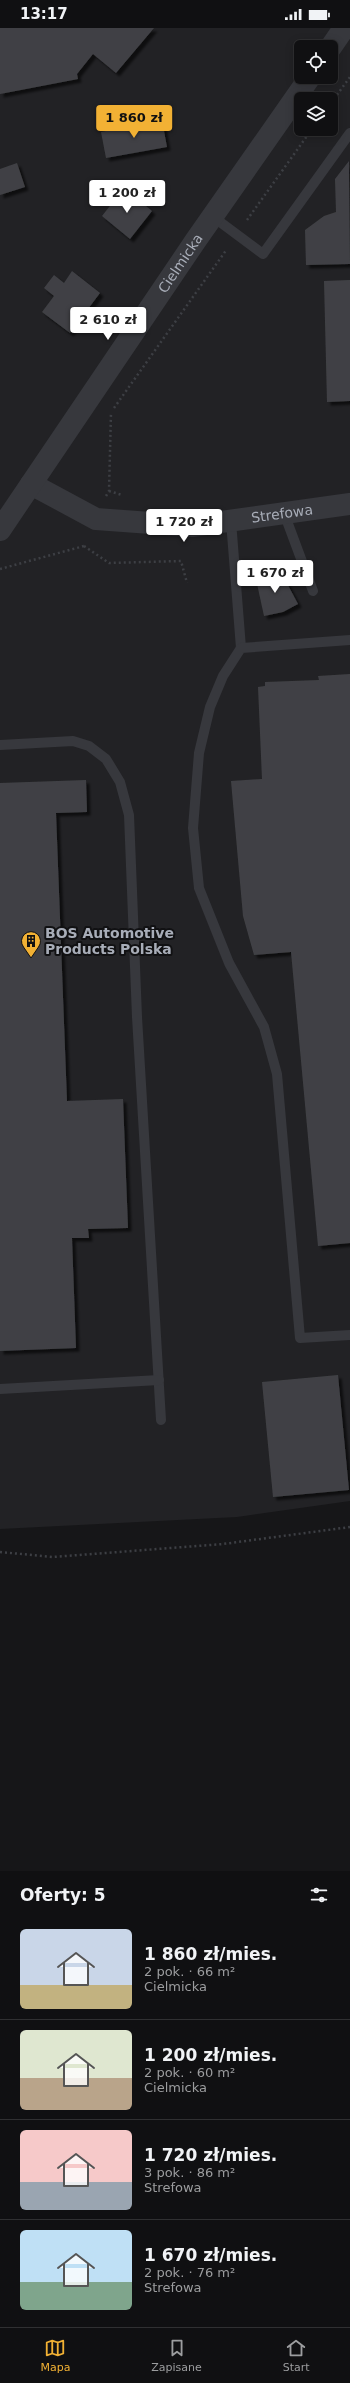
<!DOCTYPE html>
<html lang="pl">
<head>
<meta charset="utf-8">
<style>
  body { margin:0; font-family:"DejaVu Sans",sans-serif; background:#19191b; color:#f1f3f6; height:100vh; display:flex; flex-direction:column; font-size:15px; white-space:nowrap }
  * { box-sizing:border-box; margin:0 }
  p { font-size:13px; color:#9c9d9f }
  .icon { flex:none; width:22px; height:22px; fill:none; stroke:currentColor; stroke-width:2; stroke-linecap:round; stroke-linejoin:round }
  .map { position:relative; height:1843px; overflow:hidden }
  .panel { display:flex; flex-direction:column; background:#101012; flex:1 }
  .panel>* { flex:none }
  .buttons { position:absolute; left:294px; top:12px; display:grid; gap:8px }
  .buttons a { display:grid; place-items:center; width:44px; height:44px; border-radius:6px; background:#101012; box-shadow:0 2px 10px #0003,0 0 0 1px #303032; font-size:20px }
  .price { position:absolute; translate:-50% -34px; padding:0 9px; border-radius:4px; background:#fff; color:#222; font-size:13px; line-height:26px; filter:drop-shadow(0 1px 2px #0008) }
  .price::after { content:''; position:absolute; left:50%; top:24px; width:12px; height:9px; margin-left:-6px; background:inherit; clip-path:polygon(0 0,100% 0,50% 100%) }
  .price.active { background:#f2b134; color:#111 }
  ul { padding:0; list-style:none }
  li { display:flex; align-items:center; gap:12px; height:100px; padding:0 20px }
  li+li { border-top:1px solid #303032 }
  li span { display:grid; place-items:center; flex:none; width:112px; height:80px; border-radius:6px; color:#555 }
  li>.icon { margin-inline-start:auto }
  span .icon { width:48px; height:48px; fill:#fffc; stroke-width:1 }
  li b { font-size:17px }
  h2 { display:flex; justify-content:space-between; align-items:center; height:48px; padding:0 20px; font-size:17px }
  .status { display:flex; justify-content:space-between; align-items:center; height:28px; padding:0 20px; background:#101012; direction:ltr }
  .status svg { height:11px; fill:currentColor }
  .menu { display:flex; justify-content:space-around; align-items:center; height:56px; border-top:1px solid #303032; background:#101012; font-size:11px; color:#9c9d9f }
  .menu a { display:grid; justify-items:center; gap:2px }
  .menu .active { color:#f2b134 }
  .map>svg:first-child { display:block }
  .built { fill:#222225; fill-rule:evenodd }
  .building { fill:#404145; filter:url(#shadow) }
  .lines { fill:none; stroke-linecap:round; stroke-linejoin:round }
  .path { stroke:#3d3f44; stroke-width:2.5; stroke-dasharray:2 3; stroke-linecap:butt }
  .service { stroke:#37383d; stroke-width:10 }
  .tertiary { stroke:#37383d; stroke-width:22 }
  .labels { text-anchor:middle; stroke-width:4; stroke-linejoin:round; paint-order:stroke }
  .street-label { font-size:14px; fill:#a8adb8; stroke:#111113 }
  .poi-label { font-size:14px; font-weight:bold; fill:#a8adb8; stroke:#111113; text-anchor:start }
</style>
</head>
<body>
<div class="status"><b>13:17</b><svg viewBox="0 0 49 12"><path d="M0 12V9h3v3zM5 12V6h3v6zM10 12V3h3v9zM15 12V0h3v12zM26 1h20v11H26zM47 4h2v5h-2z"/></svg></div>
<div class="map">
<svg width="350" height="1843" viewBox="0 0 350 1843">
  <defs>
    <filter id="shadow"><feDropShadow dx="3.5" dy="3.5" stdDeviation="1" flood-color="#0009"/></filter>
  </defs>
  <rect width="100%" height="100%" fill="#161618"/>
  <path class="built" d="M0,0H350V1473L237,1489L0,1501ZM301,19H331V49H301ZM301,71H331V101H301Z"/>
  <g class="building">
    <polygon points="0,0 154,0 116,45 93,26 77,46 78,51 0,66"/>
    <polygon points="162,92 167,119 106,130 101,104"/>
    <polygon points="349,133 350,236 306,237 305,202 324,188 336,184 335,151"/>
    <polygon points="17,135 25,159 0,167 0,141"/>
    <polygon points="124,160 152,183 130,211 102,188"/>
    <polygon points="72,243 100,265 70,305 42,284 54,268 44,260 54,247 64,255"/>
    <polygon points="350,252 350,373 327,374 324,253"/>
    <polygon points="280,542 298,576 283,584 264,588 256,551"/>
    <polygon points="350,646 350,1215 318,1218 291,924 254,927 243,888 231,753 262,751 258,659 265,658 265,654 319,652 318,648"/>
    <polygon points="86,752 87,784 56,785 67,1073 123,1071 128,1200 88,1201 89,1210 72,1210 76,1320 0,1323 0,755"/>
    <polygon points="338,1347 349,1462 273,1469 262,1354"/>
  </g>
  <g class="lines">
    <g class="path">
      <polyline points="331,75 350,49"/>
      <polyline points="247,192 312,101"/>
      <polyline points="114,380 227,221"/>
      <polyline points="109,463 122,467"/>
      <polyline points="106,468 109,463 111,384"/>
      <polyline points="84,518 109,535 181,533 187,555"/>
      <polyline points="0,541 84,518"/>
      <polyline points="0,1524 53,1529 223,1516 350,1499"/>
    </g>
    <g class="service">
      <polyline points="212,188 263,226 350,105"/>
      <polyline points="284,485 313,563"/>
      <polyline points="231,493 241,620"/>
      <polyline points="350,612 241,620 223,648 210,679 199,725 193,800 199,860 229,935 264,999 277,1046 300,1310 350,1307"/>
      <polyline points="0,717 73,713 89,718 106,731 120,754 129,787 137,989 161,1392"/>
      <polyline points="0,1361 159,1352"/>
    </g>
    <g class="tertiary">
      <polyline points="331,19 344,0"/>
      <path id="s1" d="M31,456L96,491L192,498L350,476"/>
      <path id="s2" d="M0,502L196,212L310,49"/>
    </g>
  </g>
  <defs>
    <symbol id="building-pin" viewBox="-11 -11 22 30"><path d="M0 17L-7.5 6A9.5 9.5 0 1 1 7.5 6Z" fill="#f2b134" stroke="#111113"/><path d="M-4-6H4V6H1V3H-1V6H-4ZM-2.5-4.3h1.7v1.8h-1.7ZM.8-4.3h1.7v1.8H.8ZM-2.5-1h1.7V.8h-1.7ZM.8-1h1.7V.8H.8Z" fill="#111"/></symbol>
  </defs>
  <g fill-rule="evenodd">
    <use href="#building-pin" x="20" y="902" width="22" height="30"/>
  </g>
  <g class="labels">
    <g class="street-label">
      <text dy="5" stroke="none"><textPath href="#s2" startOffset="322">Cielmicka</textPath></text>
      <text dy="5" stroke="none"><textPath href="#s1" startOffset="261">Strefowa</textPath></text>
    </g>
    <g class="poi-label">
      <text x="45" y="910">BOS Automotive<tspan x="45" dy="16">Products Polska</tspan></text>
    </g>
  </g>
</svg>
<div class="buttons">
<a><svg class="icon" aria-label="locate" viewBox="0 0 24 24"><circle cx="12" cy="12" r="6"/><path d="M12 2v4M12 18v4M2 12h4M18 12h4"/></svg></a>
<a><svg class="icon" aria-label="layers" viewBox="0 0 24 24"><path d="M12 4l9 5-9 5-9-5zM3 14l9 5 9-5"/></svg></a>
</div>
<b class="price active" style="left:134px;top:111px">1 860 zł</b>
<b class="price" style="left:127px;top:186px">1 200 zł</b>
<b class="price" style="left:108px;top:313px">2 610 zł</b>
<b class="price" style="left:184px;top:515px">1 720 zł</b>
<b class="price" style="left:275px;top:566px">1 670 zł</b>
</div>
<section class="panel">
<h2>Oferty: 5<svg class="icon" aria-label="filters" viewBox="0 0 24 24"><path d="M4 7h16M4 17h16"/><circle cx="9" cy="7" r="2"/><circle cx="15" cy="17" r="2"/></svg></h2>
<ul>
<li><span style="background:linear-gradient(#c9d6e8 70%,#c2b280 0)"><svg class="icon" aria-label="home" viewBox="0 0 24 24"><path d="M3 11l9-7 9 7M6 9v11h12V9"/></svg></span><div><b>1 860 zł/mies.</b><p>2 pok. · 66 m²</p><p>Cielmicka</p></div></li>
<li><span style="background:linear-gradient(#dfe7d0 60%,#b9a48a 0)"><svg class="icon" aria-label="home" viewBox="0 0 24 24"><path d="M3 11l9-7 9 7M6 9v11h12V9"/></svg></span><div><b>1 200 zł/mies.</b><p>2 pok. · 60 m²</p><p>Cielmicka</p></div></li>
<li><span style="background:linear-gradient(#f6c9c9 65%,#9aa5b1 0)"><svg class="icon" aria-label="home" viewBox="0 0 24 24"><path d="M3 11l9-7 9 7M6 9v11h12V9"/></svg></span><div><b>1 720 zł/mies.</b><p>3 pok. · 86 m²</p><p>Strefowa</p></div></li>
<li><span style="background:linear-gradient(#bfe0f5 65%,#7fa58c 0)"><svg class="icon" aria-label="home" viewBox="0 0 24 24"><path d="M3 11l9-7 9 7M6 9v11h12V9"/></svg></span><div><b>1 670 zł/mies.</b><p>2 pok. · 76 m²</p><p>Strefowa</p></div></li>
</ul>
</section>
<nav class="menu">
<a class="active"><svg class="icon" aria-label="map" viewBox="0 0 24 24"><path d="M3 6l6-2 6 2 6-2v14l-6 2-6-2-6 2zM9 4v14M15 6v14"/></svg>Mapa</a>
<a><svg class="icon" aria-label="saved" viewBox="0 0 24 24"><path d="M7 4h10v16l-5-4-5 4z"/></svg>Zapisane</a>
<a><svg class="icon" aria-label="home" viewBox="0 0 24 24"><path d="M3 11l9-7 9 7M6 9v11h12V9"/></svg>Start</a>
</nav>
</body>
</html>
